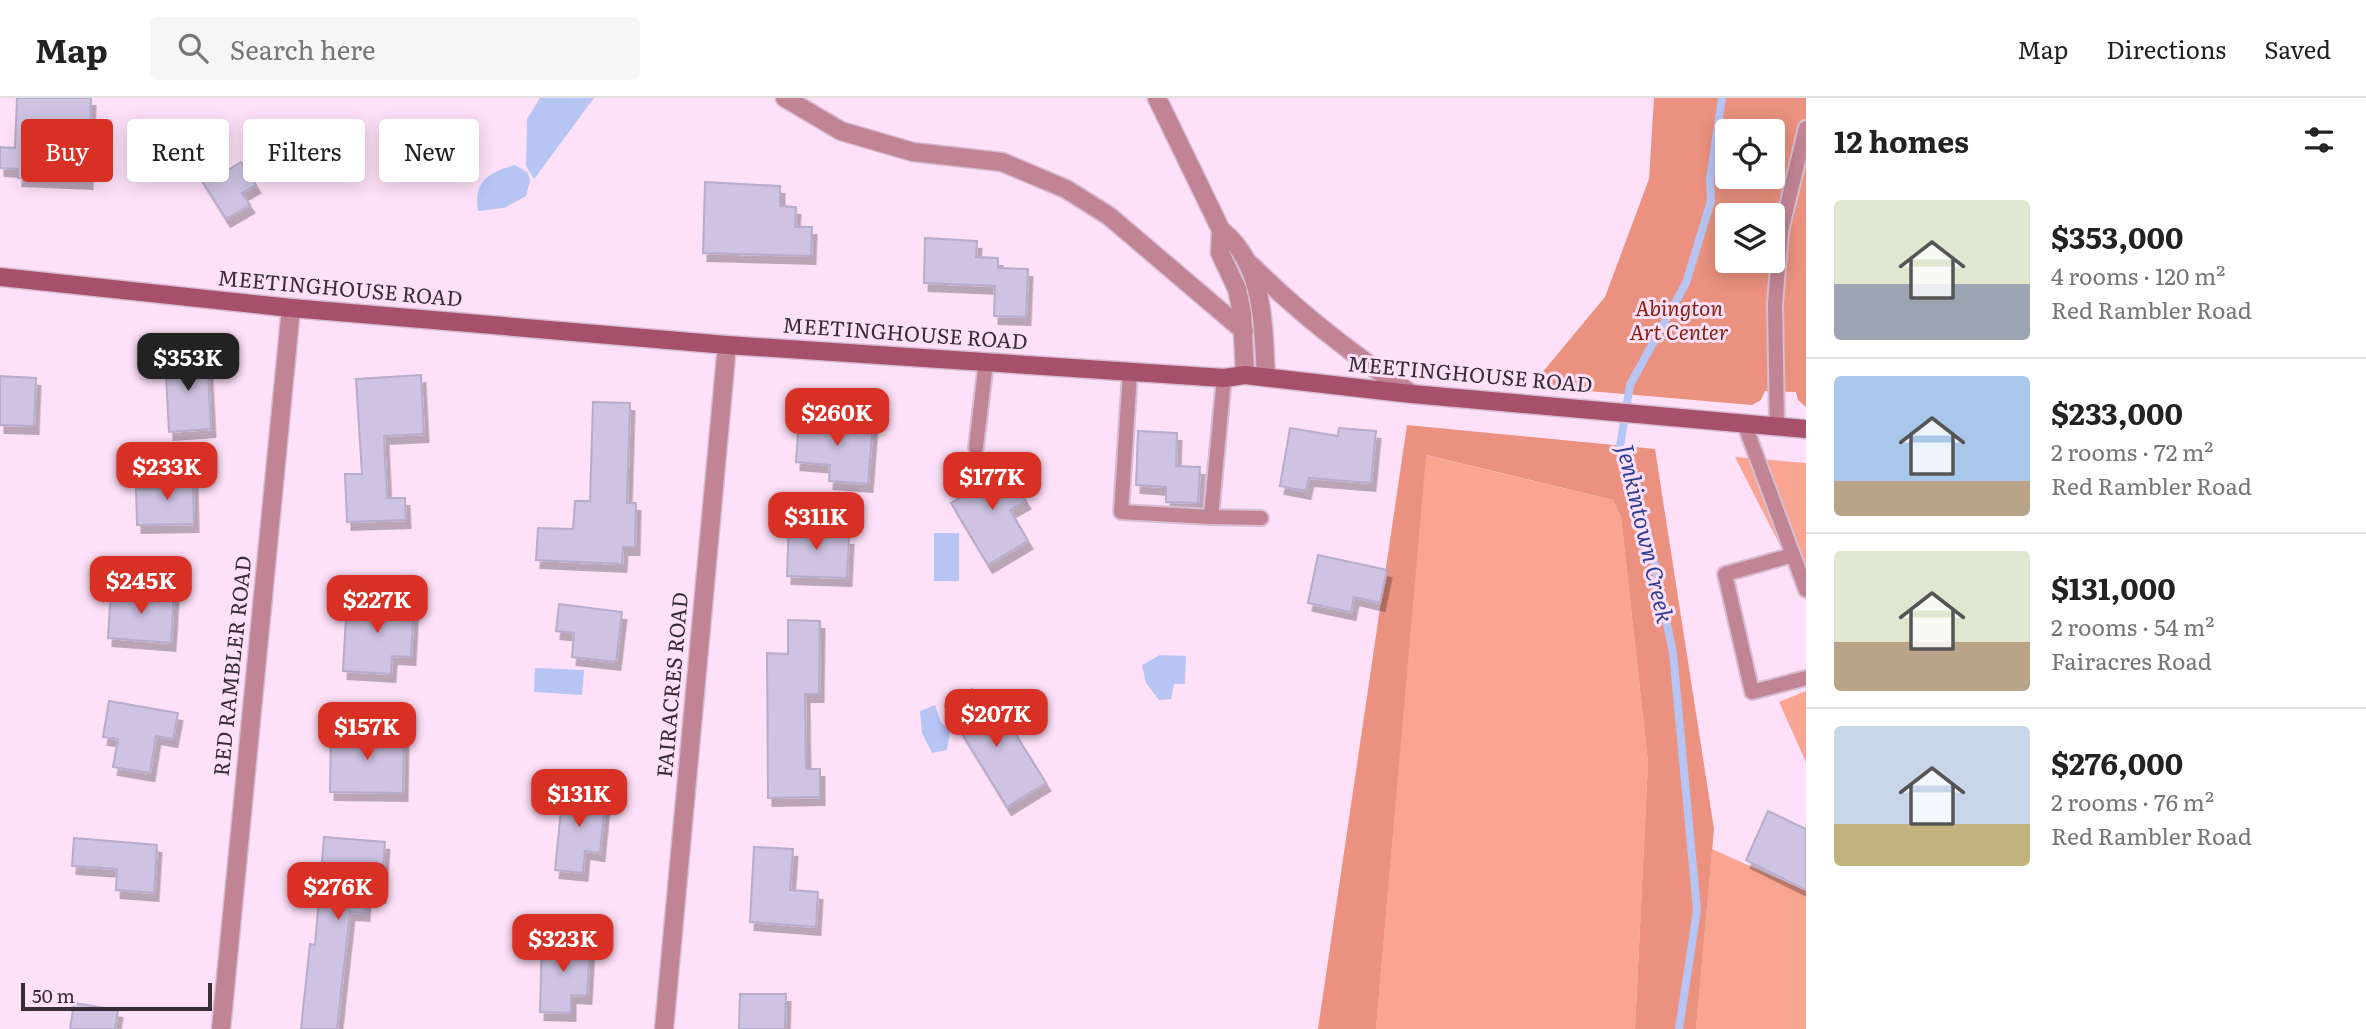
<!DOCTYPE html>
<html lang="en">
<head>
<meta charset="utf-8">
<style>
  body { margin:0; font-family:Literata,serif; background:#f6f6f6; color:#222; height:100vh; display:flex; flex-direction:column; font-size:26px; white-space:nowrap }
  * { box-sizing:border-box; margin:0 }
  p { font-size:23px; color:#767676 }
  .icon { flex:none; width:38px; height:38px; fill:none; stroke:currentColor; stroke-width:2; stroke-linecap:round; stroke-linejoin:round }
  .map { position:relative; flex:1; overflow:hidden }
  .sheet { display:flex; flex-direction:column; background:#fff; width:560px }
  .sheet>* { flex:none }
  .top-card { position:absolute; left:21px; top:21px; width:665px; height:63px; display:flex; gap:14px }
  .controls { position:absolute; left:1715px; top:21px; display:grid; gap:14px }
  .controls a { display:grid; place-items:center; width:70px; height:70px; border-radius:7px; background:#fff; box-shadow:0 4px 18px #0003; font-size:35px }
  .scale { position:absolute; left:21px; bottom:18px; width:191px; box-sizing:border-box; padding-left:7px; border:4px solid #382d36; border-top:0; font-size:19px; line-height:24px; white-space:nowrap; color:#382d36; -webkit-text-stroke:5px #fee1f9; paint-order:stroke }
  .price { position:absolute; translate:-50% -60px; padding:0 16px; border-radius:14px; background:#d93025; color:#fff; font-size:23px; line-height:46px; filter:drop-shadow(0 2px 4px #0008) }
  .price::after { content:''; position:absolute; left:50%; top:42px; width:21px; height:16px; margin-left:-10px; background:inherit; clip-path:polygon(0 0,100% 0,50% 100%) }
  .price.selected { background:#222; color:#fff }
  ul { padding:0; list-style:none }
  li { display:flex; align-items:center; gap:21px; height:175px; padding:0 28px }
  li+li { border-top:2px solid #e0e0e0 }
  li span { display:grid; place-items:center; flex:none; width:196px; height:140px; border-radius:7px; color:#555 }
  li>.icon { margin-inline-start:auto }
  span .icon { width:84px; height:84px; fill:#fffc; stroke-width:1 }
  li b { font-size:30px }
  h2 { display:flex; justify-content:space-between; align-items:center; height:84px; padding:0 28px; font-size:30px }
  .chip { padding:0 24px; border-radius:7px; background:#fff; box-shadow:0 4px 18px #0003; font-size:24px; line-height:63px }
  .chip.selected { background:#d93025; color:#fff }
  header { display:flex; align-items:center; gap:42px; box-sizing:border-box; height:98px; padding:0 35px; background:#fff; border-bottom:2px solid #e0e0e0 }
  header strong { font-size:33px }
  nav { display:flex; gap:38px; margin-inline-start:auto; font-size:24px }
  .search { width:490px; height:63px; background:#f6f6f6; display:flex; align-items:center; gap:18px; box-sizing:border-box; padding:0 24px; border-radius:7px; color:#767676; font-size:26px }
  main { display:flex; flex:1; min-height:0 }
  .map>svg:first-child { display:block }
  .green { fill:#faa492 }
  .forest { fill:#eb917f; fill-rule:evenodd }
  .water { fill:#b6c5f4 }
  .lines { fill:none; stroke-linecap:round; stroke-linejoin:round }
  .stream { stroke:#b6c5f4; stroke-width:8 }
  .building { fill:#cec3e3; stroke:#b7accb; stroke-width:2; filter:url(#shadow) }
  .lane-casing { stroke:#d6bdd2; stroke-width:18 }
  .street-casing { stroke:#d6bdd2; stroke-width:21 }
  .secondary-casing { stroke:#d6bdd2; stroke-width:21 }
  .lane { stroke:#c18494; stroke-width:14 }
  .street { stroke:#c18494; stroke-width:18 }
  .secondary { stroke:#a7506b; stroke-width:18 }
  .labels { text-anchor:middle; stroke-width:6; stroke-linejoin:round; paint-order:stroke }
  .street-label { font-size:21px; fill:#382d36; stroke:#fee1f9 }
  .park-label { font-size:21px; font-style:italic; fill:#881f0c; stroke:#fee1f9 }
  .water-label { font-size:23px; font-style:italic; fill:#2d3e94; stroke:#fee1f9 }
</style>
</head>
<body>
<header>
<strong>Map</strong>
<div class="search"><svg class="icon" aria-label="search" viewBox="0 0 24 24"><circle cx="10" cy="10" r="6"/><path d="M15 15l6 6"/></svg>Search here</div>
<nav><a>Map</a><a>Directions</a><a>Saved</a></nav>
</header>
<main>
<div class="map">
<svg width="1806" height="931" viewBox="0 0 1806 931">
  <defs>
    <filter id="shadow"><feDropShadow dx="4.5" dy="8" stdDeviation="0" flood-color="#0004"/></filter>
  </defs>
  <rect width="100%" height="100%" fill="#fee1f9"/>
  <g class="green">
    <polygon points="1425,357 1613,402 1621,419 1648,664 1635,931 1376,931"/>
    <polygon points="1735,359 1806,365 1806,498"/>
    <polygon points="1806,593 1806,664 1779,604"/>
    <polygon points="1712,751 1806,793 1806,931 1696,931"/>
  </g>
  <g class="forest">
    <path d="M1654,0H1806V309L1798,302L1796,294L1765,293L1761,302L1752,307L1531,288L1605,199L1649,81ZM1727,33H1773V79H1727ZM1727,117H1773V163H1727Z"/>
    <polygon points="1407,327 1655,351 1714,731 1696,931 1635,931 1648,664 1621,419 1613,402 1426,357 1376,931 1318,931"/>
  </g>
  <g class="water">
    <polygon points="540,0 594,0 534,81 526,68 527,21"/>
    <path d="M515,67L528,75L530,83L526,98L504,110L478,113C473,83 489,74 515,67Z"/>
    <rect x="934" y="435" width="25" height="48"/>
    <polygon points="1160,557 1186,558 1185,586 1174,586 1171,601 1159,602 1146,585 1142,567"/>
    <polygon points="535,570 584,572 582,597 534,594"/>
    <polygon points="935,607 941,624 950,634 947,652 932,655 922,635 920,613"/>
  </g>
  <g class="lines">
    <polyline class="stream" points="1679,931 1697,812 1673,555 1648,435 1620,348 1630,287 1686,185 1711,103 1710,81 1722,0"/>
  </g>
  <g class="building">
    <polygon points="17,0 91,0 88,83 18,80 18,71 0,70 0,49 15,50"/>
    <polygon points="207,39 228,72 241,64 256,87 242,95 250,107 226,121 184,54"/>
    <polygon points="705,84 780,88 780,108 796,109 795,129 812,129 811,158 703,155"/>
    <polygon points="925,140 977,143 976,159 998,160 998,170 1028,171 1026,219 994,218 995,188 924,185"/>
    <polygon points="207,256 211,331 169,334 165,259"/>
    <polygon points="421,277 424,336 384,338 387,400 405,400 406,422 347,424 345,376 362,376 356,281"/>
    <polygon points="0,278 36,280 34,328 0,327"/>
    <polygon points="593,304 630,305 627,405 636,405 635,449 623,449 622,466 536,462 538,430 573,431 575,403 590,403"/>
    <polygon points="799,319 873,325 868,386 829,383 830,367 796,364"/>
    <polygon points="1290,330 1338,338 1339,330 1376,333 1371,385 1309,380 1306,393 1280,388"/>
    <polygon points="1138,333 1177,335 1176,368 1200,369 1198,405 1166,404 1166,389 1136,387"/>
    <polygon points="999,359 1026,403 1010,412 1028,443 988,467 951,405 977,389 969,376"/>
    <polygon points="193,377 194,426 137,427 136,391 162,391 161,378"/>
    <polygon points="789,423 827,425 826,438 849,439 847,480 787,478"/>
    <polygon points="1318,457 1387,472 1380,505 1354,499 1351,514 1308,505"/>
    <polygon points="111,491 174,496 171,545 108,540"/>
    <polygon points="347,501 414,505 411,559 392,558 391,576 343,573"/>
    <polygon points="559,506 622,514 616,564 572,559 574,535 556,533"/>
    <polygon points="788,522 820,523 819,596 805,596 806,671 820,671 820,699 768,700 767,555 788,556"/>
    <polygon points="972,591 993,627 1005,619 1046,685 1007,709 945,608"/>
    <polygon points="109,603 178,615 173,641 156,638 150,675 113,669 118,641 103,639"/>
    <polygon points="331,634 404,635 403,695 330,694"/>
    <polygon points="563,692 606,696 600,755 585,753 583,775 555,772"/>
    <polygon points="1768,713 1806,731 1806,792 1746,762"/>
    <polygon points="324,739 385,744 381,797 366,796 365,815 350,814 337,931 301,931 310,846 315,847"/>
    <polygon points="74,740 157,747 154,795 116,792 117,771 72,768"/>
    <polygon points="754,749 793,751 790,792 818,794 816,829 750,824"/>
    <polygon points="542,841 590,844 587,898 571,897 571,915 540,914"/>
    <polygon points="740,896 786,896 785,931 739,931"/>
    <polygon points="74,905 118,912 115,931 70,931"/>
  </g>
  <g class="lines">
    <defs>
      <g id="lane">
        <polyline points="1130,274 1121,414 1211,419 1224,280"/>
        <polyline points="1744,325 1806,492"/>
        <polyline points="1777,328 1775,206 1781,133 1806,30"/>
        <polyline points="976,349 986,264"/>
        <polyline points="1211,419 1261,420"/>
        <polyline points="1793,457 1725,476 1752,594 1806,580"/>
      </g>
      <g id="street">
        <polyline points="785,0 841,33 913,54 1002,64 1066,91 1109,118 1244,233"/>
        <path d="M1157,0L1221,132C1265,166 1263,229 1266,279"/>
        <polyline points="1221,132 1220,155 1237,191 1242,215 1245,277"/>
        <path d="M1251,167C1301,217 1353,257 1412,296"/>
        <polyline points="221,931 291,210"/>
        <polyline points="664,931 727,247"/>
      </g>
      <polyline id="secondary" points="0,179 291,210 727,247 1224,280 1245,277 1412,296 1806,331"/>
    </defs>
    <use href="#lane" class="lane-casing"/>
    <use href="#street" class="street-casing"/>
    <use href="#secondary" class="secondary-casing"/>
    <use href="#lane" class="lane"/>
    <use href="#street" class="street"/>
    <use href="#secondary" class="secondary"/>
  </g>
  <g class="labels">
    <g class="street-label">
      <text transform="translate(340 191) rotate(5)" y="7">MEETINGHOUSE ROAD</text>
      <text transform="translate(905 236) rotate(4)" y="7">MEETINGHOUSE ROAD</text>
      <text transform="translate(1470 277) rotate(5)" y="7">MEETINGHOUSE ROAD</text>
      <text transform="translate(233 568) rotate(-84)" y="7">RED RAMBLER ROAD</text>
      <text transform="translate(673 587) rotate(-85)" y="7">FAIRACRES ROAD</text>
    </g>
    <g class="park-label">
      <text x="1679" y="218">Abington<tspan x="1679" dy="24">Art Center</tspan></text>
    </g>
    <g class="water-label">
      <text transform="translate(1645 436) rotate(77)" y="8">Jenkintown Creek</text>
    </g>
  </g>
</svg>
<div class="controls">
<a><svg class="icon" aria-label="locate" viewBox="0 0 24 24"><circle cx="12" cy="12" r="6"/><path d="M12 2v4M12 18v4M2 12h4M18 12h4"/></svg></a>
<a><svg class="icon" aria-label="layers" viewBox="0 0 24 24"><path d="M12 4l9 5-9 5-9-5zM3 14l9 5 9-5"/></svg></a>
</div>
<div class="scale">50 m</div>
<b class="price selected" style="left:188px;top:295px">$353K</b>
<b class="price" style="left:837px;top:350px">$260K</b>
<b class="price" style="left:167px;top:404px">$233K</b>
<b class="price" style="left:992px;top:414px">$177K</b>
<b class="price" style="left:816px;top:454px">$311K</b>
<b class="price" style="left:141px;top:518px">$245K</b>
<b class="price" style="left:377px;top:537px">$227K</b>
<b class="price" style="left:996px;top:651px">$207K</b>
<b class="price" style="left:367px;top:664px">$157K</b>
<b class="price" style="left:579px;top:731px">$131K</b>
<b class="price" style="left:338px;top:824px">$276K</b>
<b class="price" style="left:563px;top:876px">$323K</b>
<div class="top-card">
<a class="chip selected">Buy</a>
<a class="chip">Rent</a>
<a class="chip">Filters</a>
<a class="chip">New</a>
</div>
</div>
<section class="sheet">
<h2>12 homes<svg class="icon" aria-label="filters" viewBox="0 0 24 24"><path d="M4 7h16M4 17h16"/><circle cx="9" cy="7" r="2"/><circle cx="15" cy="17" r="2"/></svg></h2>
<ul>
<li><span style="background:linear-gradient(#dfe7d0 60%,#9aa5b1 0)"><svg class="icon" aria-label="home" viewBox="0 0 24 24"><path d="M3 11l9-7 9 7M6 9v11h12V9"/></svg></span><div><b>$353,000</b><p>4 rooms · 120 m²</p><p>Red Rambler Road</p></div></li>
<li><span style="background:linear-gradient(#a9c7e8 75%,#b9a48a 0)"><svg class="icon" aria-label="home" viewBox="0 0 24 24"><path d="M3 11l9-7 9 7M6 9v11h12V9"/></svg></span><div><b>$233,000</b><p>2 rooms · 72 m²</p><p>Red Rambler Road</p></div></li>
<li><span style="background:linear-gradient(#dfe7d0 65%,#b9a48a 0)"><svg class="icon" aria-label="home" viewBox="0 0 24 24"><path d="M3 11l9-7 9 7M6 9v11h12V9"/></svg></span><div><b>$131,000</b><p>2 rooms · 54 m²</p><p>Fairacres Road</p></div></li>
<li><span style="background:linear-gradient(#c9d6e8 70%,#c2b280 0)"><svg class="icon" aria-label="home" viewBox="0 0 24 24"><path d="M3 11l9-7 9 7M6 9v11h12V9"/></svg></span><div><b>$276,000</b><p>2 rooms · 76 m²</p><p>Red Rambler Road</p></div></li>
</ul>
</section>
</main>
</body>
</html>
